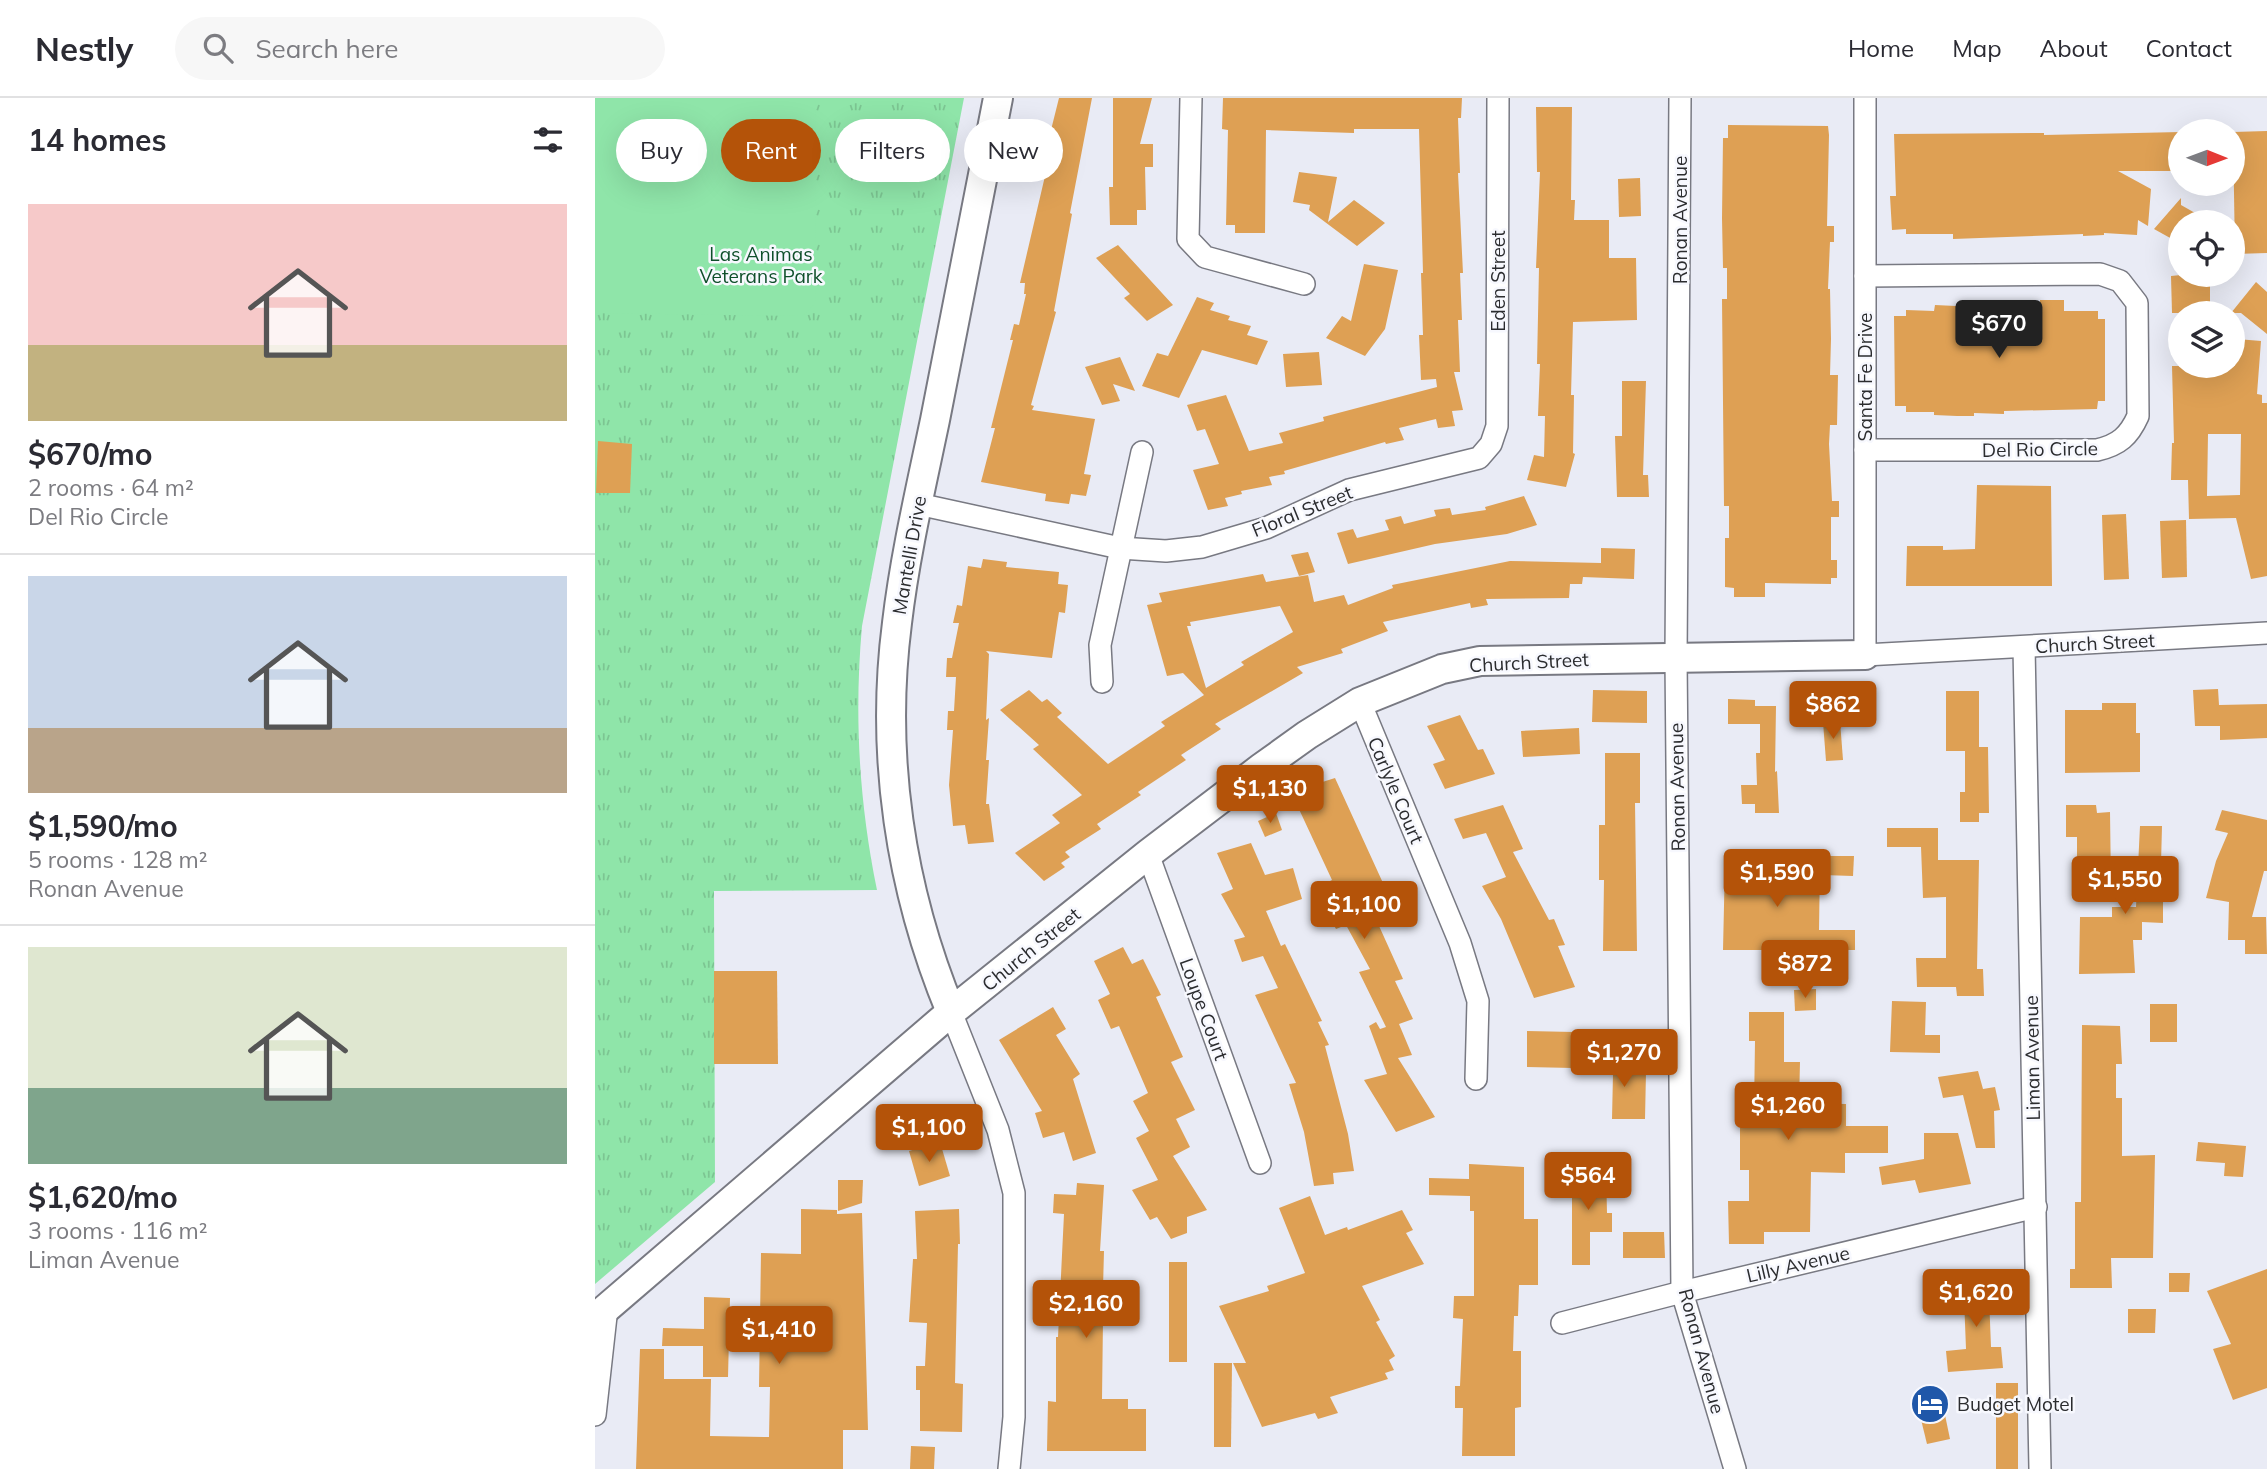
<!DOCTYPE html>
<html lang="en">
<head>
<meta charset="utf-8">
<style>
  body { margin:0; font-family:Mulish,sans-serif; background:#f7f7f7; color:#2b2b33; height:100vh; display:flex; flex-direction:column; font-size:26px; white-space:nowrap }
  * { box-sizing:border-box; margin:0 }
  p { font-size:23px; color:#7c7c81 }
  .icon { flex:none; width:38px; height:38px; fill:none; stroke:currentColor; stroke-width:2; stroke-linecap:round; stroke-linejoin:round }
  .map { position:relative; flex:1; overflow:hidden }
  .panel { display:flex; flex-direction:column; background:#fff; width:595px }
  .panel>* { flex:none }
  .guide { position:absolute; left:21px; top:21px; width:665px; height:63px; display:flex; gap:14px }
  .needle { width:46px; rotate:91deg }
  .tools { position:absolute; left:1573px; top:21px; display:grid; gap:14px }
  .tools a { display:grid; place-items:center; width:77px; height:77px; border-radius:50%; background:#fff; box-shadow:0 7px 28px #0002; font-size:35px }
  .price { position:absolute; translate:-50% -60px; padding:0 16px; border-radius:7px; background:#b45309; color:#fff; font-size:23px; line-height:46px; filter:drop-shadow(0 2px 4px #0008) }
  .price::after { content:''; position:absolute; left:50%; top:42px; width:21px; height:16px; margin-left:-10px; background:inherit; clip-path:polygon(0 0,100% 0,50% 100%) }
  .price.on { background:#222; color:#fff }
  ul { padding:0; list-style:none }
  li { display:grid; align-content:center; gap:14px; height:371px; padding:0 28px }
  li+li { border-top:2px solid #e1e1e2 }
  li span { display:grid; place-items:center; height:217px; border-radius:0px; color:#555 }
  li>.icon { margin-inline-start:auto }
  span .icon { width:126px; height:126px; fill:#fffc; stroke-width:1 }
  li b { font-size:30px }
  h2 { display:flex; justify-content:space-between; align-items:center; height:84px; padding:0 28px; font-size:30px }
  .pill { padding:0 24px; border-radius:32px; background:#fff; box-shadow:0 7px 28px #0002; font-size:24px; line-height:63px }
  .pill.on { background:#b45309; color:#fff }
  header { display:flex; align-items:center; gap:42px; box-sizing:border-box; height:98px; padding:0 35px; background:#fff; border-bottom:2px solid #e1e1e2 }
  header strong { font-size:33px }
  nav { display:flex; gap:38px; margin-inline-start:auto; font-size:24px }
  .search { width:490px; height:63px; background:#f7f7f7; display:flex; align-items:center; gap:18px; box-sizing:border-box; padding:0 24px; border-radius:38px; color:#7c7c81; font-size:26px }
  main { display:flex; flex:1; min-height:0 }
  .map>svg:first-child { display:block }
  .grass { fill:url(#grass-tufts) }
  .garden { fill:#8fe5a9 }
  .building { fill:#dea054; fill-rule:evenodd }
  .lines { fill:none; stroke-linecap:round; stroke-linejoin:round }
  .street-casing { stroke:#787982; stroke-width:24 }
  .secondary-casing { stroke:#787982; stroke-width:32 }
  .street { stroke:#fff; stroke-width:21 }
  .secondary { stroke:#fff; stroke-width:28 }
  .labels { text-anchor:middle; stroke-width:5; stroke-linejoin:round; paint-order:stroke }
  .street-label { font-size:19px; fill:#2b2c2f; stroke:#f7f8fe }
  .park-label { font-size:19px; fill:#0e4f2a; stroke:#f7f8fe }
  .poi-label { font-size:19px; fill:#2b2c2f; stroke:#f7f8fe; text-anchor:start }
</style>
</head>
<body>
<header>
<strong>Nestly</strong>
<div class="search"><svg class="icon" aria-label="search" viewBox="0 0 24 24"><circle cx="10" cy="10" r="6"/><path d="M15 15l6 6"/></svg>Search here</div>
<nav><a>Home</a><a>Map</a><a>About</a><a>Contact</a></nav>
</header>
<main>
<section class="panel">
<h2>14 homes<svg class="icon" aria-label="filters" viewBox="0 0 24 24"><path d="M4 7h16M4 17h16"/><circle cx="9" cy="7" r="2"/><circle cx="15" cy="17" r="2"/></svg></h2>
<ul>
<li><span style="background:linear-gradient(#f6c9c9 65%,#c2b280 0)"><svg class="icon" aria-label="home" viewBox="0 0 24 24"><path d="M3 11l9-7 9 7M6 9v11h12V9"/></svg></span><div><b>$670/mo</b><p>2 rooms · 64 m²</p><p>Del Rio Circle</p></div></li>
<li><span style="background:linear-gradient(#c9d6e8 70%,#b9a48a 0)"><svg class="icon" aria-label="home" viewBox="0 0 24 24"><path d="M3 11l9-7 9 7M6 9v11h12V9"/></svg></span><div><b>$1,590/mo</b><p>5 rooms · 128 m²</p><p>Ronan Avenue</p></div></li>
<li><span style="background:linear-gradient(#dfe7d0 65%,#7fa58c 0)"><svg class="icon" aria-label="home" viewBox="0 0 24 24"><path d="M3 11l9-7 9 7M6 9v11h12V9"/></svg></span><div><b>$1,620/mo</b><p>3 rooms · 116 m²</p><p>Liman Avenue</p></div></li>
</ul>
</section>
<div class="map">
<svg width="1672" height="1371" viewBox="0 0 1672 1371">
  <defs>
    <pattern id="grass-tufts" width="24" height="20" patternUnits="userSpaceOnUse" patternTransform="scale(1.75)"><rect width="24" height="20" fill="#8fe5a9"/><path d="M3 7l-1-3M5 7V3M7 7l1-3M15 17l-1-3M17 17v-4M19 17l1-3" fill="none" stroke="#7cc592"/></pattern>
  </defs>
  <rect width="100%" height="100%" fill="#e9ebf5"/>
  <path class="grass" d="M0,0H369L267,528C259,618 264,704 282,792L119,793L120,1084L0,1186Z"/>
  <polygon class="garden" points="0,0 70,0 70,7 77,0 221,0 220,206 207,218 0,215 0,106 3,96 0,97"/>
  <g class="building">
    <polygon points="464,0 497,0 475,115 477,116 459,213 461,214 436,307 439,308 437,312 500,321 489,376 496,377 491,398 476,396 474,406 450,403 451,396 386,384 400,330 396,330 418,242 415,242 419,226 424,227 431,196 429,196 430,185 425,185 450,78 454,78 463,37 455,36"/>
    <polygon points="518,0 557,0 545,46 558,46 558,69 550,69 551,112 542,112 542,127 515,127 514,89 518,89"/>
    <polygon points="628,0 867,0 866,20 863,20 865,75 863,75 868,175 865,175 867,222 863,222 865,274 859,274 868,312 857,313 860,328 843,330 841,321 804,330 809,342 791,346 790,344 689,373 690,376 674,379 677,387 646,393 647,396 630,400 633,408 613,412 598,372 624,366 610,331 602,333 592,307 631,297 654,353 688,345 684,335 729,323 728,319 842,289 841,281 826,282 824,237 828,237 826,175 828,175 824,31 759,31 759,35 671,32 670,135 640,135 640,127 631,127 633,32 627,31"/>
    <polygon points="941,9 977,9 976,102 980,102 979,122 1014,122 1014,160 1041,160 1042,222 978,224 976,297 979,297 978,355 980,356 971,389 932,382 939,357 949,359 950,318 943,318 945,266 942,266 944,170 941,170 945,74 942,74"/>
    <polygon points="1133,27 1233,28 1234,37 1232,128 1239,128 1239,144 1235,144 1233,191 1235,191 1236,241 1235,277 1243,277 1242,327 1235,327 1234,346 1237,403 1244,403 1244,419 1236,419 1236,462 1242,462 1242,480 1236,480 1236,486 1170,485 1170,499 1139,499 1139,490 1130,489 1130,440 1134,440 1134,408 1129,408 1127,201 1132,201 1132,170 1128,170 1127,120 1128,40 1133,40"/>
    <polygon points="1672,33 1672,155 1640,156 1638,34"/>
    <polygon points="1586,34 1586,73 1523,73 1556,91 1553,128 1543,122 1542,137 1509,135 1509,137 1488,138 1488,136 1358,141 1358,136 1311,136 1311,131 1297,132 1295,98 1301,98 1299,36 1449,35 1449,37"/>
    <polygon points="704,74 742,79 733,124 759,102 790,125 762,148 714,112 715,107 698,104"/>
    <polygon points="1045,80 1046,118 1024,119 1023,81"/>
    <polygon points="1586,100 1586,107 1616,124 1586,124 1586,146 1559,131"/>
    <polygon points="523,147 578,207 552,223 529,200 535,196 501,160"/>
    <polygon points="769,166 803,172 790,231 770,258 731,240 747,218 756,223"/>
    <polygon points="1586,177 1615,177 1615,215 1577,215 1576,178"/>
    <polygon points="1661,184 1672,194 1672,236 1646,215 1636,215"/>
    <polygon points="602,199 619,205 615,212 635,218 633,222 656,228 652,237 673,243 662,267 607,252 584,300 547,288 562,255 573,258"/>
    <polygon points="1445,202 1469,202 1469,213 1503,213 1503,221 1510,221 1510,303 1503,303 1502,311 1409,313 1409,316 1379,315 1379,318 1362,318 1339,317 1339,314 1311,314 1311,308 1300,308 1299,218 1311,218 1311,212 1339,213 1340,207 1445,212"/>
    <path d="M1642,241L1666,243L1662,296L1667,297V305H1672V478L1656,481L1641,420L1594,421L1593,382H1576L1577,345H1579L1577,268H1640ZM1613,336H1646L1645,397L1612,398Z"/>
    <polygon points="724,254 727,287 691,289 688,256"/>
    <polygon points="525,259 540,293 518,286 525,303 507,307 490,269"/>
    <polygon points="1027,283 1051,283 1048,377 1053,377 1054,399 1022,399 1020,338 1027,338"/>
    <polygon points="3,343 37,346 35,395 1,395"/>
    <polygon points="1382,387 1456,388 1457,488 1311,488 1312,448 1348,448 1348,452 1380,451"/>
    <polygon points="929,398 942,427 912,436 840,446 753,466 742,435 758,431 762,440 794,432 790,422 806,418 809,426 841,418 839,412 855,410 857,417 891,412 890,409"/>
    <polygon points="1531,416 1534,481 1509,482 1507,417"/>
    <polygon points="1591,422 1592,479 1567,480 1565,423"/>
    <path d="M1006,450L1040,451L1039,481L988,479L987,486H975L974,500L891,501L893,507L876,510L875,505L788,524L793,533L746,551L748,555L702,569L708,575L620,626L626,631L586,657L591,662L543,694L546,697L502,726L506,731L470,754L475,759L466,765L470,769L449,783L420,755L465,725L457,717L487,697L438,651L444,647L405,612L434,592L447,604L452,601L467,615L462,619L513,666L570,628L566,624L609,597L588,575L572,578L552,507L567,504L564,495L668,476L671,484L713,477L719,504L749,497L753,507L798,490L797,487L915,463L1006,465ZM685,508L698,534L646,564L649,567L611,590L592,528H596L595,524Z"/>
    <polygon points="713,454 720,474 704,478 696,457"/>
    <polygon points="388,461 412,464 411,469 464,474 463,486 473,487 470,515 464,514 457,560 391,553 394,556 391,622 394,620 391,662 394,662 391,706 394,706 399,744 373,746 370,727 358,728 354,687 358,632 352,632 353,613 359,613 361,579 351,579 352,560 357,560 364,525 358,525 362,507 367,508 373,468 386,470"/>
    <polygon points="1623,591 1624,607 1672,606 1672,640 1625,642 1625,628 1600,628 1598,592"/>
    <polygon points="998,592 1052,593 1052,625 997,624"/>
    <polygon points="1351,593 1384,593 1384,649 1393,649 1394,715 1384,715 1384,724 1365,724 1365,694 1370,694 1370,653 1351,653"/>
    <polygon points="1133,601 1160,602 1160,608 1181,608 1180,674 1182,673 1184,715 1160,715 1160,706 1147,706 1146,687 1162,687 1161,655 1165,655 1165,626 1133,626"/>
    <polygon points="1507,605 1541,605 1541,635 1545,635 1545,674 1470,675 1470,612 1507,612"/>
    <polygon points="865,617 883,652 888,651 900,676 850,691 838,666 850,662 832,628"/>
    <polygon points="1245,623 1248,662 1231,663 1228,624"/>
    <polygon points="984,630 985,656 928,659 926,633"/>
    <polygon points="1010,655 1045,655 1045,705 1040,705 1042,853 1008,853 1009,782 1004,782 1004,727 1010,727"/>
    <polygon points="740,680 793,796 781,800 789,816 780,819 808,881 800,883 818,921 804,926 817,957 803,960 840,1019 801,1034 769,982 792,976 774,928 781,924 785,931 791,929 764,874 775,871 751,827 741,831 719,791 737,782 696,694"/>
    <polygon points="908,707 928,751 918,754 954,822 959,821 970,847 963,848 980,889 939,900 906,821 887,788 911,779 891,735 868,741 859,721"/>
    <polygon points="1471,707 1501,707 1502,715 1515,714 1516,788 1482,788 1482,739 1471,739"/>
    <polygon points="1627,712 1672,722 1672,773 1669,773 1657,819 1671,819 1672,856 1650,856 1650,842 1633,842 1634,804 1611,800 1621,763 1633,735 1620,732"/>
    <polygon points="681,715 687,732 670,739 663,723"/>
    <polygon points="1545,728 1567,728 1565,804 1568,804 1568,825 1547,824 1547,842 1538,842 1540,875 1484,876 1485,819 1517,819 1517,809 1541,809"/>
    <polygon points="1292,730 1343,730 1343,762 1384,762 1382,871 1388,871 1389,898 1362,898 1361,889 1322,889 1321,860 1351,860 1351,799 1328,800 1326,749 1292,749"/>
    <polygon points="656,745 670,777 698,770 707,801 671,813 686,848 690,846 727,923 723,924 734,947 730,948 753,1036 759,1073 738,1075 739,1086 719,1088 709,1034 694,986 701,985 660,897 683,890 668,858 647,864 639,842 650,839 626,796 638,791 622,755"/>
    <polygon points="1228,758 1259,758 1258,778 1228,777"/>
    <polygon points="1130,763 1225,764 1224,832 1260,832 1260,852 1128,852"/>
    <polygon points="528,849 537,866 548,861 566,897 561,899 588,959 576,964 600,1012 581,1021 595,1049 578,1058 612,1112 592,1119 592,1135 576,1141 562,1119 555,1122 537,1092 563,1082 541,1040 554,1033 538,1003 553,995 524,928 516,931 503,902 515,896 499,863"/>
    <polygon points="119,873 182,873 183,966 119,966"/>
    <polygon points="1221,891 1221,912 1200,913 1199,892"/>
    <polygon points="1297,903 1331,904 1330,937 1345,937 1345,955 1295,954"/>
    <rect x="1555" y="906" width="27" height="38"/>
    <polygon points="458,909 471,931 461,937 485,976 478,981 501,1055 478,1063 469,1034 448,1040 440,1015 447,1013 404,942"/>
    <polygon points="1154,914 1189,914 1189,964 1205,964 1204,1005 1251,1006 1251,1028 1293,1028 1293,1055 1250,1055 1250,1075 1216,1074 1215,1134 1169,1134 1169,1146 1134,1146 1133,1103 1154,1103 1154,1072 1145,1072 1145,1011 1159,1011 1160,943 1154,943"/>
    <polygon points="1487,927 1525,928 1527,966 1521,966 1521,1000 1527,1000 1527,1058 1560,1057 1558,1160 1516,1160 1517,1190 1475,1190 1475,1171 1480,1171 1480,1104 1486,1104"/>
    <polygon points="932,933 979,934 978,970 932,969"/>
    <polygon points="997,958 1019,958 1019,974 1051,974 1050,1021 1017,1021 1018,976 997,976"/>
    <polygon points="1383,973 1388,991 1400,989 1405,1012 1399,1013 1400,1050 1381,1050 1368,997 1348,1000 1343,979"/>
    <polygon points="1329,1035 1363,1035 1376,1086 1324,1095 1320,1082 1287,1087 1284,1069 1329,1061"/>
    <polygon points="345,1044 355,1078 324,1088 314,1053"/>
    <polygon points="1603,1044 1651,1048 1648,1079 1629,1078 1630,1065 1601,1063"/>
    <polygon points="874,1066 929,1069 929,1121 943,1121 943,1187 924,1187 923,1218 919,1218 918,1253 926,1253 926,1309 920,1310 920,1358 867,1358 868,1310 860,1310 860,1288 865,1288 868,1221 858,1220 859,1198 879,1198 879,1113 875,1113 875,1098 834,1097 834,1080 874,1081"/>
    <polygon points="977,1073 1011,1073 1012,1115 1017,1115 1017,1134 995,1134 995,1167 977,1167"/>
    <polygon points="243,1082 268,1082 267,1105 243,1113"/>
    <polygon points="482,1085 509,1087 505,1153 509,1153 508,1190 514,1190 513,1221 508,1221 507,1301 533,1301 533,1311 551,1311 551,1353 452,1353 453,1303 461,1304 461,1239 463,1239 469,1116 458,1115 459,1096 481,1097"/>
    <polygon points="715,1098 730,1137 752,1129 753,1132 807,1112 818,1132 811,1135 829,1166 767,1188 785,1222 781,1224 800,1258 794,1262 799,1272 790,1275 793,1281 735,1299 743,1315 723,1321 720,1315 667,1329 638,1265 651,1265 624,1208 674,1193 672,1188 710,1175 684,1110"/>
    <polygon points="206,1111 242,1112 242,1116 267,1115 273,1332 248,1332 248,1371 41,1371 45,1251 69,1251 69,1281 116,1281 115,1338 174,1339 175,1289 164,1289 166,1155 206,1156"/>
    <polygon points="364,1111 365,1146 363,1146 360,1285 368,1286 367,1334 325,1333 325,1292 321,1292 321,1268 330,1268 332,1225 314,1224 318,1161 322,1161 320,1113"/>
    <polygon points="1028,1134 1069,1134 1070,1160 1028,1160"/>
    <rect x="574" y="1164" width="18" height="100"/>
    <polygon points="1672,1171 1672,1290 1638,1302 1618,1251 1636,1246 1612,1193"/>
    <polygon points="1393,1173 1396,1249 1406,1249 1408,1270 1353,1274 1351,1253 1371,1251 1368,1174"/>
    <polygon points="1574,1175 1595,1175 1594,1194 1574,1194"/>
    <polygon points="109,1199 135,1200 133,1279 108,1279 108,1248 67,1248 68,1230 109,1231"/>
    <polygon points="1533,1211 1561,1211 1560,1235 1533,1235"/>
    <polygon points="619,1265 637,1265 636,1349 619,1349"/>
    <rect x="1401" y="1285" width="22" height="86"/>
    <polygon points="1345,1293 1355,1341 1332,1346 1320,1297"/>
    <polygon points="316,1348 340,1349 339,1371 315,1371"/>
  </g>
  <g class="lines">
    <defs>
      <g id="street">
        <polyline points="596,0 593,141 610,159 709,186"/>
        <polyline points="1085,0 1081,560 1087,1194 1140,1371"/>
        <polyline points="1270,0 1270,557 1672,535"/>
        <path d="M1270,352H1502C1524,347 1534,338 1543,318L1542,205L1525,183L1505,176L1270,178"/>
        <polyline points="323,406 525,450 571,453 607,449 671,430 754,392 884,360 896,346 902,328 903,0"/>
        <polyline points="1429,549 1445,1371"/>
        <polyline points="507,584 505,547 547,354"/>
        <polyline points="765,604 865,845 883,903 881,981"/>
        <polyline points="553,756 665,1065"/>
        <polyline points="356,914 403,1032 419,1095 419,1319 414,1371"/>
        <polyline points="967,1225 1087,1194 1441,1109"/>
        <polyline points="0,1317 12,1209"/>
      </g>
      <g id="secondary">
        <path d="M356,914C305,791 285,657 302,525C310,457 326,389 340,322C361,215 382,107 403,0"/>
        <polyline points="0,1220 356,914 553,756 666,670 712,637 765,604 847,571 885,563 1270,557"/>
      </g>
    </defs>
    <use href="#street" class="street-casing"/>
    <use href="#secondary" class="secondary-casing"/>
    <use href="#street" class="street"/>
    <use href="#secondary" class="secondary"/>
  </g>
  <defs>
    <symbol id="hotel-disc" viewBox="-11 -11 22 22"><circle r="9.5" fill="#1f57a9" stroke="#f7f8fe"/><path d="M-6-4.5h1.5V1H6V5H4.5V3h-9V5H-6ZM-4 0a1.8 1.8 0 1 1 3.6 0ZM.5 0V-2.5h3Q6-2.5 6 0Z" fill="#fff"/></symbol>
  </defs>
  <g fill-rule="evenodd">
    <use href="#hotel-disc" x="1313" y="1284" width="44" height="44"/>
  </g>
  <g class="labels">
    <g class="street-label">
      <text transform="translate(1085 122) rotate(-90)" y="7">Ronan Avenue</text>
      <text transform="translate(903 183) rotate(-90)" y="7">Eden Street</text>
      <text transform="translate(1270 279) rotate(-90)" y="7">Santa Fe Drive</text>
      <text transform="translate(1445 351) rotate(-1)" y="7">Del Rio Circle</text>
      <text transform="translate(707 413) rotate(-22)" y="7">Floral Street</text>
      <text transform="translate(314 457) rotate(-80)" y="7">Mantelli Drive</text>
      <text transform="translate(1500 545) rotate(-3)" y="7">Church Street</text>
      <text transform="translate(934 564) rotate(-3)" y="7">Church Street</text>
      <text transform="translate(1082 689) rotate(-91)" y="7">Ronan Avenue</text>
      <text transform="translate(801 692) rotate(67)" y="7">Carlyle Court</text>
      <text transform="translate(436 851) rotate(-39)" y="7">Church Street</text>
      <text transform="translate(609 911) rotate(70)" y="7">Loupe Court</text>
      <text transform="translate(1437 960) rotate(-91)" y="7">Liman Avenue</text>
      <text transform="translate(1203 1166) rotate(-13)" y="7">Lilly Avenue</text>
      <text transform="translate(1107 1253) rotate(75)" y="7">Ronan Avenue</text>
    </g>
    <g class="park-label">
      <text x="166" y="163">Las Animas<tspan x="166" dy="22">Veterans Park</tspan></text>
    </g>
    <g class="poi-label">
      <text x="1362" y="1313">Budget Motel</text>
    </g>
  </g>
</svg>
<div class="tools">
<a><svg class="needle" viewBox="-14 -14 28 28"><path d="M0-13l5 13h-10z" fill="#e53935"/><path d="M0 13l5-13h-10z" fill="#7c7c81"/></svg></a>
<a><svg class="icon" aria-label="locate" viewBox="0 0 24 24"><circle cx="12" cy="12" r="6"/><path d="M12 2v4M12 18v4M2 12h4M18 12h4"/></svg></a>
<a><svg class="icon" aria-label="layers" viewBox="0 0 24 24"><path d="M12 4l9 5-9 5-9-5zM3 14l9 5 9-5"/></svg></a>
</div>
<b class="price on" style="left:1404px;top:262px">$670</b>
<b class="price" style="left:1238px;top:643px">$862</b>
<b class="price" style="left:675px;top:727px">$1,130</b>
<b class="price" style="left:1182px;top:811px">$1,590</b>
<b class="price" style="left:1530px;top:818px">$1,550</b>
<b class="price" style="left:769px;top:843px">$1,100</b>
<b class="price" style="left:1210px;top:902px">$872</b>
<b class="price" style="left:1029px;top:991px">$1,270</b>
<b class="price" style="left:1193px;top:1044px">$1,260</b>
<b class="price" style="left:334px;top:1066px">$1,100</b>
<b class="price" style="left:993px;top:1114px">$564</b>
<b class="price" style="left:1381px;top:1231px">$1,620</b>
<b class="price" style="left:491px;top:1242px">$2,160</b>
<b class="price" style="left:184px;top:1268px">$1,410</b>
<div class="guide">
<a class="pill">Buy</a>
<a class="pill on">Rent</a>
<a class="pill">Filters</a>
<a class="pill">New</a>
</div>
</div>
</main>
</body>
</html>
